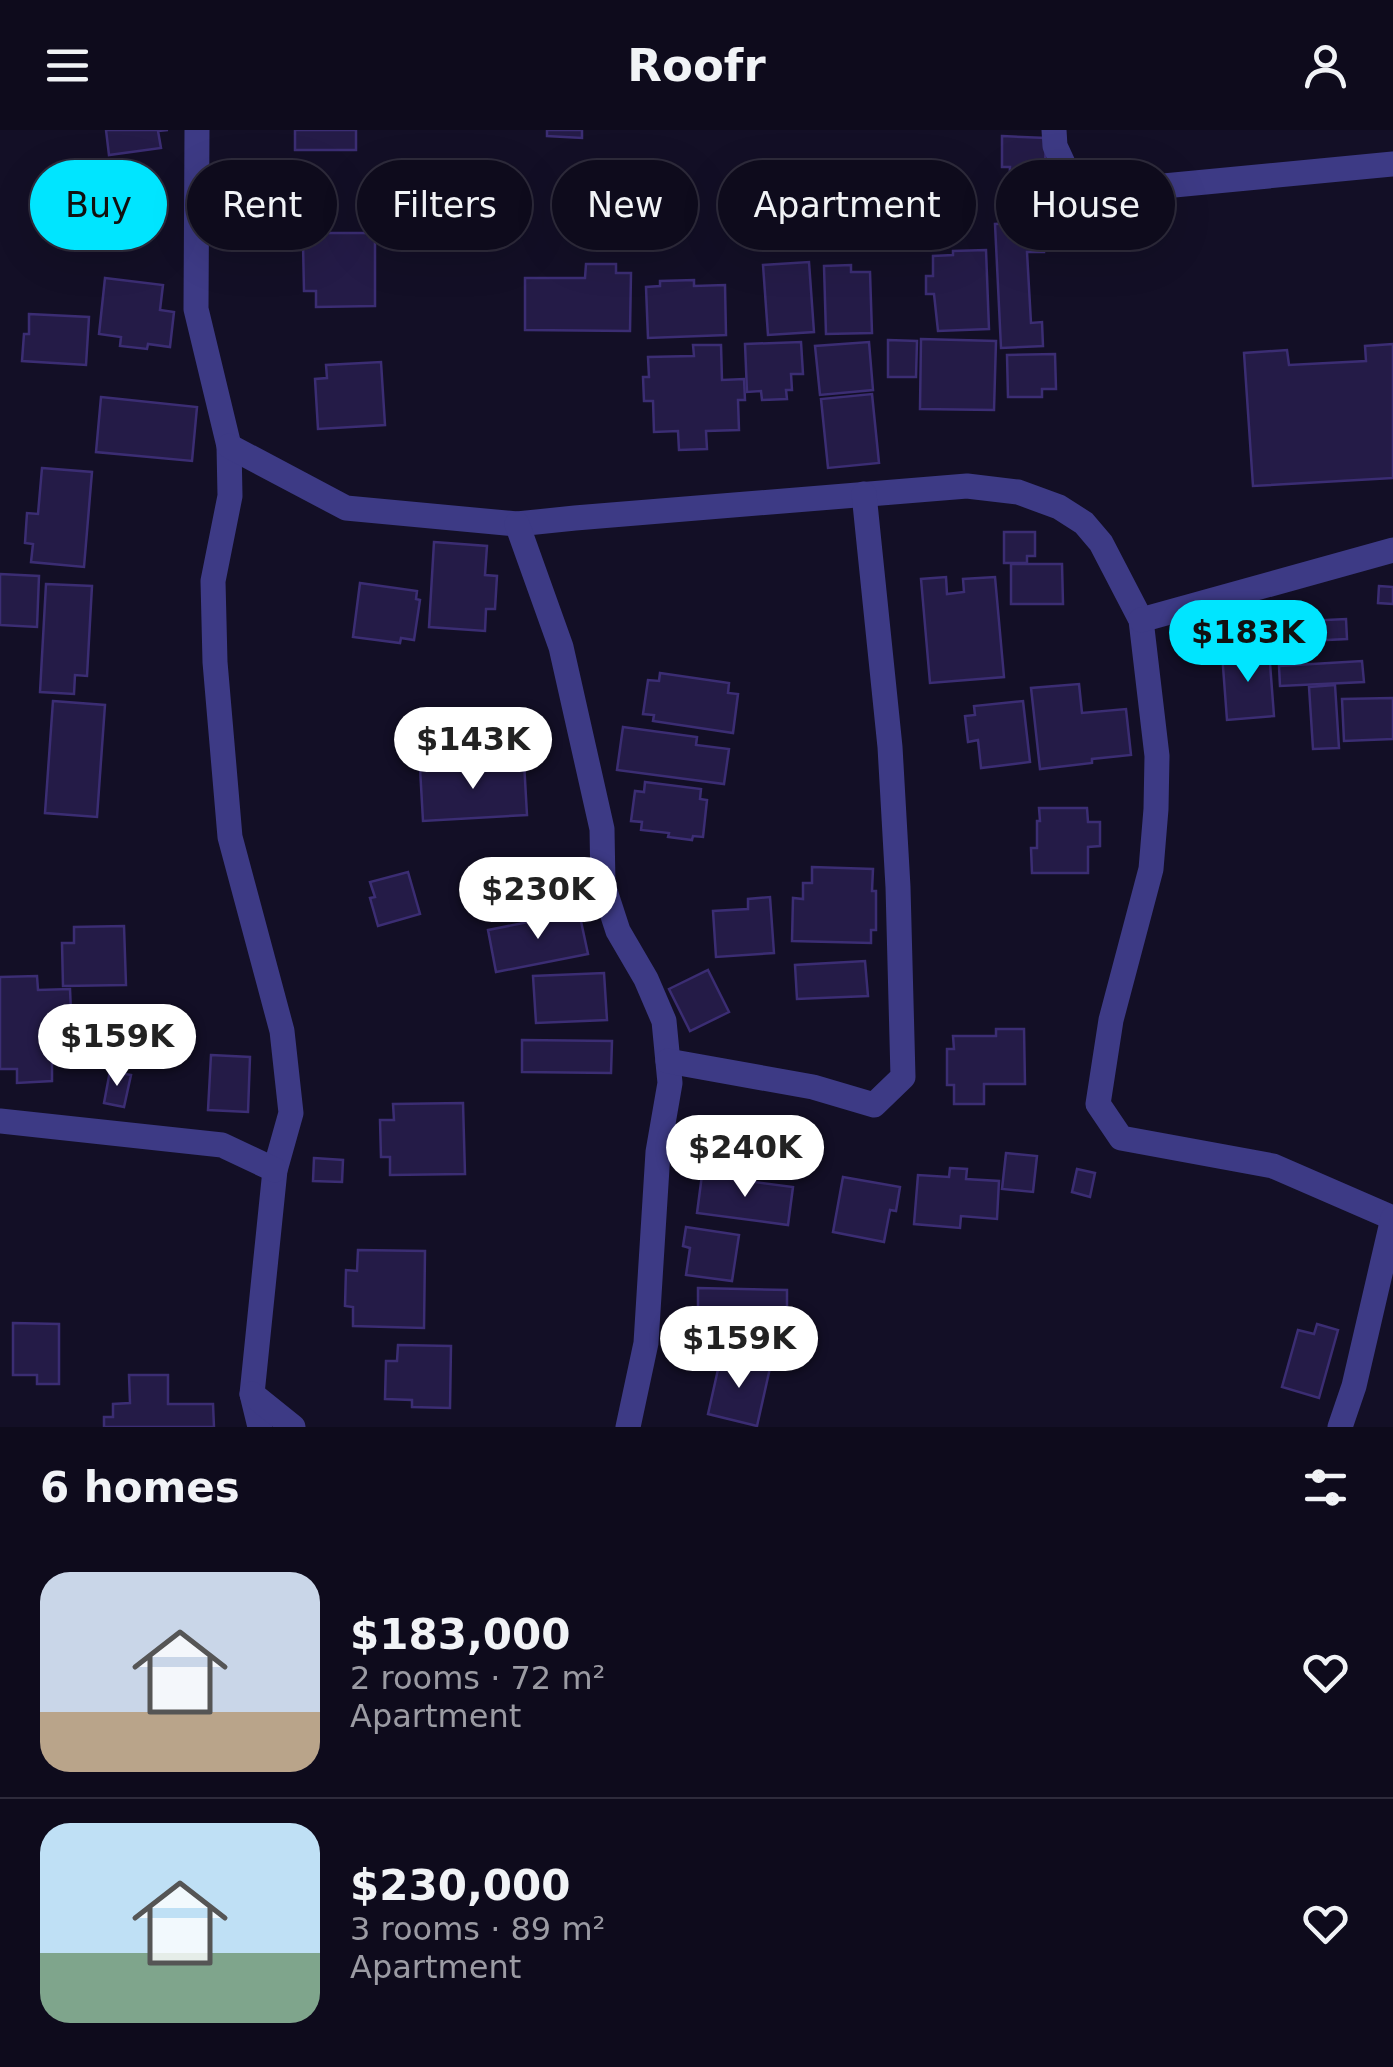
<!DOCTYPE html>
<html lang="en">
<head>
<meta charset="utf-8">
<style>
  body { margin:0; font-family:"DejaVu Sans",sans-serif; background:#1c1929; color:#f1f3f6; height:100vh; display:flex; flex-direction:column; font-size:38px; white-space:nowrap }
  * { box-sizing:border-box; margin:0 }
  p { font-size:32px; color:#9b9ba3 }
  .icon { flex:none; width:55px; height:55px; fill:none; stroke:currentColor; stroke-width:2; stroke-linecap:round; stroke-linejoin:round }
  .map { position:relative; height:1297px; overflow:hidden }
  .side { display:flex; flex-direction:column; background:#0e0b1c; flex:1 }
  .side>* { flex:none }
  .banner { position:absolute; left:30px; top:30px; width:1335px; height:90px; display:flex; gap:20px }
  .price { position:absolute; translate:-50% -85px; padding:0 22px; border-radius:35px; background:#fff; color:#222; font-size:32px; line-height:65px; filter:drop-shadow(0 2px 5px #0008) }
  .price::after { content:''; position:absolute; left:50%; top:60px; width:30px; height:22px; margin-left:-15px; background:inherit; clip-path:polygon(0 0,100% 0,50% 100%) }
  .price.active { background:#00e5ff; color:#111 }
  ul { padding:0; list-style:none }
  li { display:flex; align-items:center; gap:30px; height:250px; padding:0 40px }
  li+li { border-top:2px solid #2e2b3b }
  li span { display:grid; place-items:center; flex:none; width:280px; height:200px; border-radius:30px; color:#555 }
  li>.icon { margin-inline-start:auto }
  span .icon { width:120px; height:120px; fill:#fffc; stroke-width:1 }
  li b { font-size:42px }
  h2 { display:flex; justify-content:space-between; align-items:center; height:120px; padding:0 40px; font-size:42px }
  .pill { padding:0 35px; border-radius:45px; background:#0e0b1c; box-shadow:0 10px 40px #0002,0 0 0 2px #2e2b3b; font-size:35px; line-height:90px }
  .pill.active { background:#00e5ff; color:#111 }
  header { display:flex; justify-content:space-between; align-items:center; height:130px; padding:0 40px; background:#0e0b1c; font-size:45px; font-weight:700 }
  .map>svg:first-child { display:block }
  .building { fill:#241b47; stroke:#3b2d73; stroke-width:2.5 }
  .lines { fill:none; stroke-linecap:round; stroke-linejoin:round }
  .street { stroke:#3d3a85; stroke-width:25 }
</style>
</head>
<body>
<header><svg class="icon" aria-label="menu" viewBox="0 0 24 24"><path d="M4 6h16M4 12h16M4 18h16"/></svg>Roofr<svg class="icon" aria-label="person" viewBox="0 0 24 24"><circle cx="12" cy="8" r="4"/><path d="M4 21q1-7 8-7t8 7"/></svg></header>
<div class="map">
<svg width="1393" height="1297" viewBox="0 0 1393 1297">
  <rect width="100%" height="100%" fill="#130f26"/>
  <g class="building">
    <polygon points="106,0 168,0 158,1 161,18 109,25"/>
    <rect x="295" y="0" width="61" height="20"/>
    <polygon points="547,0 582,0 582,8 547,6"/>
    <polygon points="1002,6 1046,8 1044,67 1009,66 1010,37 1002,37"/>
    <polygon points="1042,92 1044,122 1027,122 1031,193 1042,192 1043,216 1001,218 995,94"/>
    <polygon points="316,103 375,103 375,176 316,177 316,161 304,161 303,114 315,114"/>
    <polygon points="986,120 989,199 938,201 934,164 926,164 926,146 933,146 933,126 953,125 953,121"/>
    <polygon points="809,132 814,202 768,205 763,135"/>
    <polygon points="586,134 616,134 616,143 631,143 630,201 525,200 525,148 585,148"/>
    <polygon points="851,135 851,142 870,142 872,203 826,204 824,136"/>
    <polygon points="105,148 163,155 160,180 174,182 170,217 148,214 147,219 120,216 121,207 99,204"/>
    <polygon points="694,150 694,156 725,155 726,205 648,208 646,157 660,156 660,151"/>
    <polygon points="29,184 89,187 86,235 22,231 24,204 29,204"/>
    <polygon points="921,209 996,211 994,280 920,279"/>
    <polygon points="888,210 917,211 916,247 888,247"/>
    <polygon points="801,212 803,244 791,244 792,260 786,260 787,269 762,270 761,261 747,262 745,214"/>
    <polygon points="869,212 873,260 820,265 815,216"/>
    <polygon points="1393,214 1393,348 1253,356 1244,223 1287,220 1289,235 1366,231 1365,216"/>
    <polygon points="693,215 721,215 722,250 744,249 745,270 738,270 739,300 706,301 707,319 679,320 678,301 654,302 653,271 644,271 643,247 649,247 648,227 694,226"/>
    <polygon points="1055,224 1056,259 1042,259 1042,267 1008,267 1007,225"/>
    <polygon points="381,232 385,295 318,299 315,249 327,248 326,235"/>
    <polygon points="872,264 879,333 828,338 821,269"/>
    <polygon points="101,267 197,277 192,331 96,322"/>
    <polygon points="42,338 92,342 84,437 31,432 33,414 25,413 27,383 38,384"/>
    <polygon points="1004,402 1035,402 1035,426 1027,426 1027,433 1004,433"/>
    <polygon points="434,412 487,416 485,445 497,446 495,479 486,479 485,501 429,497"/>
    <polygon points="1011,434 1062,434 1063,474 1011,474"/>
    <polygon points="0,444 39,446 37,497 0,495"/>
    <polygon points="946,447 947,464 964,462 963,449 995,447 1004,547 930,553 921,449"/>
    <polygon points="360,453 417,461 416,469 420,470 414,510 401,508 400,513 353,507"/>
    <polygon points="46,454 92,456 87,546 75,545 74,564 40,562"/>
    <polygon points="1379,456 1393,457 1393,474 1378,473"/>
    <polygon points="1346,489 1347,509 1286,512 1285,492"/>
    <polygon points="1269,520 1274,586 1227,590 1222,523"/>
    <polygon points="1362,531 1364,552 1280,556 1279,536"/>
    <polygon points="660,543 729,553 728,563 738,564 733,603 653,591 654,585 643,584 648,550 659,551"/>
    <polygon points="1079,554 1082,583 1126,579 1131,625 1092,629 1092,633 1040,639 1031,558"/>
    <polygon points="1335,555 1339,618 1313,619 1309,557"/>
    <polygon points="1393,568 1393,609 1344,611 1342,569"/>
    <polygon points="53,571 105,575 97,687 45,683"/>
    <polygon points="1023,571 1030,632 981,638 978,610 968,612 965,586 975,585 974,576"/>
    <polygon points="623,597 697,607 696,615 729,619 724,654 617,640"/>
    <polygon points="524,632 527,685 423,691 420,638"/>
    <polygon points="645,652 701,659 700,669 707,670 703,707 693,706 692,710 668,707 669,703 641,700 642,692 631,691 635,661 644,662"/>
    <polygon points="1039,678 1087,678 1088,692 1100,692 1100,716 1088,717 1088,743 1032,743 1031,718 1037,718 1037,691 1040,691"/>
    <polygon points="812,737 873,739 872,761 876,761 876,800 871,800 871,813 792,811 793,768 803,769 803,753 812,753"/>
    <polygon points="408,742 420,784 378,796 370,768 375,767 370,752"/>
    <polygon points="770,767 774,823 716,827 713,781 748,779 748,769"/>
    <polygon points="579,782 588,824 496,842 488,800"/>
    <polygon points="124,796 126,855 63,856 62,813 74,813 74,797"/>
    <polygon points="865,831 868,866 797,869 795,835"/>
    <polygon points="708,840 729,882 690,901 669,859"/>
    <polygon points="604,843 607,890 536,893 533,846"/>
    <polygon points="37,846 38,860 70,859 73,927 52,928 52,951 17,953 17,939 0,939 0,847"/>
    <polygon points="996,899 1024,899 1025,954 984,954 984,974 954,974 954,955 947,955 947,919 954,919 953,906 996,906"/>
    <polygon points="522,910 612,911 611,943 522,942"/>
    <polygon points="211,925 250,927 248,982 208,980"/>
    <polygon points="110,941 131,945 124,977 104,973"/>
    <polygon points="463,973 465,1044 390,1045 390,1027 381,1027 380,990 394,990 393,974"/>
    <polygon points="1006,1023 1037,1026 1033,1062 1002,1059"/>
    <polygon points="314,1028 343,1030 342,1052 313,1051"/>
    <polygon points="950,1038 967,1039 966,1049 999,1051 997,1089 961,1086 960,1098 914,1094 918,1045 949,1047"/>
    <polygon points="1077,1039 1095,1043 1090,1067 1072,1062"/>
    <polygon points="702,1045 793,1057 788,1095 697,1083"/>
    <polygon points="843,1047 900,1057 896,1081 890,1080 884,1112 833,1102"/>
    <polygon points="686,1097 739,1105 732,1151 686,1145 690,1118 683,1116"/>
    <polygon points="358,1120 425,1121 424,1198 353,1196 353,1177 345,1176 346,1140 357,1141"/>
    <polygon points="698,1158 787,1160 787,1214 702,1212 703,1196 698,1196"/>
    <polygon points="13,1193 59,1194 59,1254 37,1254 37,1245 13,1245"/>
    <polygon points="1317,1194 1338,1200 1319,1268 1282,1257 1298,1200 1314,1204"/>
    <polygon points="398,1215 451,1216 450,1278 412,1277 412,1270 385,1269 386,1231 397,1231"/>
    <polygon points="721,1226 770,1238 757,1296 708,1284"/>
    <polygon points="129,1245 168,1245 168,1274 213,1274 214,1297 104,1297 104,1287 113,1287 113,1274 130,1273"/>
  </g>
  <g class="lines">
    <g class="street">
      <polyline points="197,0 196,179 229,316 230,366 213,451 215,532 230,707 282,901 291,983 275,1040 252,1264 260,1297"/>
      <polyline points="1054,0 1055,16 1073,55 1101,62 1393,34"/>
      <polyline points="229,316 346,378 517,394 575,388 967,356 1018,362 1059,377 1084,393 1101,413 1141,490 1157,626 1156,679 1151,739 1111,890 1098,974 1121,1008 1273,1036 1393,1088"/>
      <polyline points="517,394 561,517 602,699 603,755 618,801 646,849 664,891 670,953 658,1022 646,1213 628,1297"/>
      <polyline points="1141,490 1393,420"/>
      <polyline points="668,931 813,957 874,975 903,947 898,757 890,617 864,364"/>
      <polyline points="0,991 222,1015 275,1040"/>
      <polyline points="252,1264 293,1297"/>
      <polyline points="1340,1297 1354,1256 1393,1088"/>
    </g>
  </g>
</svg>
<b class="price active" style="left:1248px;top:555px">$183K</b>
<b class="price" style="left:473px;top:662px">$143K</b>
<b class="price" style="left:538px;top:812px">$230K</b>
<b class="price" style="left:117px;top:959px">$159K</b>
<b class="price" style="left:745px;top:1070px">$240K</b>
<b class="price" style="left:739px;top:1261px">$159K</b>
<div class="banner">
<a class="pill active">Buy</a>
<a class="pill">Rent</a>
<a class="pill">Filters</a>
<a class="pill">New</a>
<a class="pill">Apartment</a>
<a class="pill">House</a>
</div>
</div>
<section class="side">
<h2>6 homes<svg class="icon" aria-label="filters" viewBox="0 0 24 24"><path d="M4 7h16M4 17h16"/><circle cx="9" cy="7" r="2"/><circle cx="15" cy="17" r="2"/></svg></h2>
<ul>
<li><span style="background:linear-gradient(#c9d6e8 70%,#b9a48a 0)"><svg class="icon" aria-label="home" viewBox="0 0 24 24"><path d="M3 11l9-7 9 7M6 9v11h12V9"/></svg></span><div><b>$183,000</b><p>2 rooms · 72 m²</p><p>Apartment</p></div><svg class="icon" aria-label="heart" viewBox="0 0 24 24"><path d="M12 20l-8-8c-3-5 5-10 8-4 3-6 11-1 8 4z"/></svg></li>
<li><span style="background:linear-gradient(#bfe0f5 65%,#7fa58c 0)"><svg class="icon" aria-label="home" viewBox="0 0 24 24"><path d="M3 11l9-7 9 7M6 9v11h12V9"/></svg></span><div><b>$230,000</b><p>3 rooms · 89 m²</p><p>Apartment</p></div><svg class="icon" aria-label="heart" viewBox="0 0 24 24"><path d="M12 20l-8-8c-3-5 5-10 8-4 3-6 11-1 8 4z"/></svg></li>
</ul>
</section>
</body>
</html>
